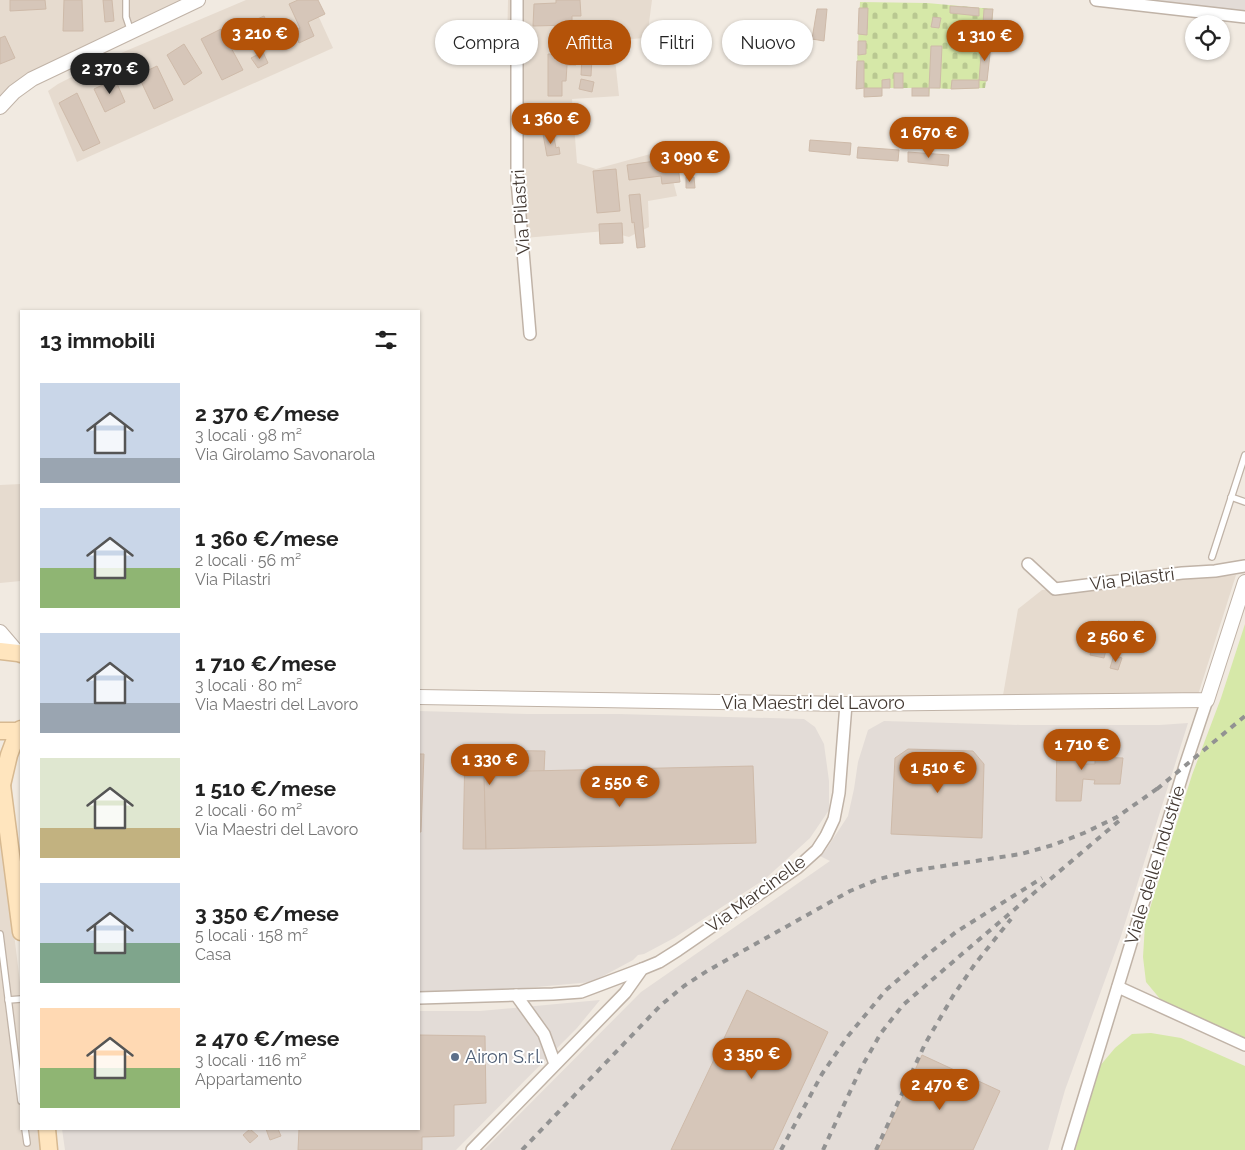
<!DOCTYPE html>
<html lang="it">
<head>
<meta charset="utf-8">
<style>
  body { margin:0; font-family:Raleway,sans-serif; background:#f6f6f6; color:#222; height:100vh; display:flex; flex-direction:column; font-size:19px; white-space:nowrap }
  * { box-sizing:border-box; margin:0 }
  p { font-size:16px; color:#767676 }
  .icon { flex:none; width:28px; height:28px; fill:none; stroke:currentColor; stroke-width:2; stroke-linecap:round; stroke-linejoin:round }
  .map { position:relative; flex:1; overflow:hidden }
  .side { position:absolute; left:20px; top:310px; width:400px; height:820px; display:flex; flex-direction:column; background:#fff; border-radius:0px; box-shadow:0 1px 4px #0004 }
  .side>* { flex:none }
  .hud { position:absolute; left:435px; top:20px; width:475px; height:45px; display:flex; gap:10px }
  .buttons { position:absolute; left:1185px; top:15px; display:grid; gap:10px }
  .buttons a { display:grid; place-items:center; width:45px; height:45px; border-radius:50%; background:#fff; box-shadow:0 1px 4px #0004; font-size:25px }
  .price { position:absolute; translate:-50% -42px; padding:0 11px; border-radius:18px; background:#b45309; color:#fff; font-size:16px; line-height:32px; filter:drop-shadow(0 1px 2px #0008) }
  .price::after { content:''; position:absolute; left:50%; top:30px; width:15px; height:11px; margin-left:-8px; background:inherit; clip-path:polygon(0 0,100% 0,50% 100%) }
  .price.active { background:#222; color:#fff }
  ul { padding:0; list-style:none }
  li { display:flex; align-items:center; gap:15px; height:125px; padding:0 20px }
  li span { display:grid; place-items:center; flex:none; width:140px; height:100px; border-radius:0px; color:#555 }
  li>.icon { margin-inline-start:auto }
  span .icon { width:60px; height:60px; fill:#fffc; stroke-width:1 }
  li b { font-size:21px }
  h2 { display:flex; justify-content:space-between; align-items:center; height:60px; padding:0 20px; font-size:21px }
  .pill { padding:0 18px; border-radius:22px; background:#fff; box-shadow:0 1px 4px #0004; font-size:18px; line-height:45px }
  .pill.active { background:#b45309; color:#fff }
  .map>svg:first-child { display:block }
  .residential { fill:#e6dbcf }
  .industrial { fill:#e3dcd7 }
  .grass { fill:#d6e8a8 }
  .cemetery { fill:url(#cemetery-stones) }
  .building { fill:#d6c6b9; stroke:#cebaa9 }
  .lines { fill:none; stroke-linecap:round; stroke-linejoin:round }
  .service-casing { stroke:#c0b3a7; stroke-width:8 }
  .minor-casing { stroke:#c0b3a7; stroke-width:14 }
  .tertiary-casing { stroke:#c0b3a7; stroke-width:16 }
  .secondary-casing { stroke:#d7b991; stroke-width:19 }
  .service { stroke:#fff; stroke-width:5.5 }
  .minor { stroke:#fff; stroke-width:11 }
  .tertiary { stroke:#fff; stroke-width:14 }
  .secondary { stroke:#ffe5be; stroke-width:16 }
  .rail { stroke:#929292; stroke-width:4; stroke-dasharray:6 6; stroke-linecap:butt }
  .service-dot { fill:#5c6f8a; stroke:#fff; stroke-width:2 }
  .labels { text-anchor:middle; stroke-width:4; stroke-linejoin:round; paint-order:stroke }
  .street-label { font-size:18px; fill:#433932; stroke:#fff }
  .service-label { font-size:18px; fill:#4e5e75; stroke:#fff; text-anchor:start }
</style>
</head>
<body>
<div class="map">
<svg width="1245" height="1150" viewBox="0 0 1245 1150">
  <defs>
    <pattern id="cemetery-stones" width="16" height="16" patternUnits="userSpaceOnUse" patternTransform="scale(1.25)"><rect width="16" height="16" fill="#d6e8a8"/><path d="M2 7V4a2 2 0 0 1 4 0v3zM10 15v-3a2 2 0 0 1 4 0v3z" fill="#b9c891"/></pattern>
  </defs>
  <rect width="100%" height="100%" fill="#f1eae1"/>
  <g class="residential">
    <polygon points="0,0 196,0 111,36 0,107"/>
    <polygon points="246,0 311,0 333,48 77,162 48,91 58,84 107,59"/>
    <polygon points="508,0 652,0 647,38 613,40 619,96 572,99 577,163 596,169 665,150 677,196 648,201 649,227 629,237 606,231 524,238 510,46 507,46"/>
    <polygon points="21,484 21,581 0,583 0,485"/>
    <polygon points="1236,575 1197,698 1002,701 1018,609 1042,590"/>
    <polygon points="0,819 21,991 21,1129 38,1129 41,1150 0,1150"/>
  </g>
  <g class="industrial">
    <polygon points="1156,0 1245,0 1245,11"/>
    <polygon points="419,711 527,714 619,714 804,719 815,727 824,744 829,781 829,810 810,838 765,879 674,938 644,954 638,955 633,960 592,982 480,992 419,991"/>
    <polygon points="884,721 1021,725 1160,725 1188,723 1121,936 1065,1090 1048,1150 484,1150 641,992 830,861 820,856 825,851 848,816 854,789 858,762 868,730"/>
    <polygon points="600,1000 577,1028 456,1150 65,1150 62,1129 419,1129 419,1011 480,1011"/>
  </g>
  <g class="grass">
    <polygon points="1245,624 1245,1045 1185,1018 1161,1000 1146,982 1143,957 1145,924 1192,775 1221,698"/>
    <polygon points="1151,1033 1181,1038 1245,1066 1245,1150 1072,1150 1099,1067 1115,1048 1132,1034"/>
  </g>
  <polygon class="cemetery" points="860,2 927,3 993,9 991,45 985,88 951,89 930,88 929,96 912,96 912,88 882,88 882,96 864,97 864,88 856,89"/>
  <g class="building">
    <polygon points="10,0 45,0 46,9 10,11"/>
    <polygon points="64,0 82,0 83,31 63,31"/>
    <polygon points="103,0 112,0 114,21 105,22"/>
    <polygon points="298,0 318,0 325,14 308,22 314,36 299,43 294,31 300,28 289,4"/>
    <polygon points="556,0 580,0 581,16 572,16 572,25 533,26 534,4 556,3"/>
    <polygon points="950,6 979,8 979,16 950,13"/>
    <polygon points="859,8 868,8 867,35 858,34"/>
    <polygon points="817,9 827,9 824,41 812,39"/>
    <polygon points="984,9 993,9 990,39 982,39"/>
    <polygon points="264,16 273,35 255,43 246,24"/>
    <polygon points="933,17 941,18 939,28 931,27"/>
    <polygon points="680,24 701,25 700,41 680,40"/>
    <polygon points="221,29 243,70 222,80 201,39"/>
    <polygon points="5,36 15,58 0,64 0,38"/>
    <polygon points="858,41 866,41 866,54 858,55"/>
    <polygon points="184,44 202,73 184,85 167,55"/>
    <polygon points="982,44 991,45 987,81 979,80"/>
    <polygon points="931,46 942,46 940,88 929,88"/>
    <polygon points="263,52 268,63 258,68 251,58"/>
    <polygon points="548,54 576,55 576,65 567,65 566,81 562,81 562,96 548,96"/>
    <polygon points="582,57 592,57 591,76 581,75"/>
    <polygon points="857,61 864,61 864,88 856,89"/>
    <polygon points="157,66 173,100 154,109 138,75"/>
    <rect x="894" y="73" width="9" height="15"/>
    <polygon points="115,79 125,102 105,112 94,89"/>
    <polygon points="581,79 594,82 592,92 579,89"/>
    <polygon points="890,79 890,88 882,88 882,80"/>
    <polygon points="952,80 979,80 979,88 951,89"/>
    <polygon points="864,88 882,88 882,96 864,97"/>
    <rect x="912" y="88" width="17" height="8"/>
    <polygon points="77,93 100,143 83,151 59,103"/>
    <polygon points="561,119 563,129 543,134 541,123"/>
    <polygon points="553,132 556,148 559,147 560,154 547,156 543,134"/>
    <polygon points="810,140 851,143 850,155 809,151"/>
    <polygon points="858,147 899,150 898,161 857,158"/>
    <polygon points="908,152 949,155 948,166 908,162"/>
    <polygon points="677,158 680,182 662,184 661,176 629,180 627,165"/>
    <polygon points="616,169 620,211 597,213 593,171"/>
    <polygon points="686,177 694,177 695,188 686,188"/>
    <polygon points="640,194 645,247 637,248 634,222 632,223 629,195"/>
    <polygon points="622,223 623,243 600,244 599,224"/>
    <polygon points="1098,621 1117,625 1112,647 1107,646 1104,658 1090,655"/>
    <polygon points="1134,621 1145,625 1143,632 1138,631 1136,638 1128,635"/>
    <polygon points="1114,655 1122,658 1118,670 1110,668"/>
    <polygon points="1057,741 1081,741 1080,764 1095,764 1095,757 1123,758 1120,784 1094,784 1095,780 1083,779 1081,801 1056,801"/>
    <polygon points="908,749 973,751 984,764 982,838 891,834 895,758"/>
    <polygon points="465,750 545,751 544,772 484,772 486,849 463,849"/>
    <polygon points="419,754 424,754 421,832 419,832"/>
    <polygon points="753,766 756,843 486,849 484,772"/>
    <polygon points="747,990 828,1032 773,1150 671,1150"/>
    <polygon points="419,1035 485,1036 486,1103 454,1105 454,1136 422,1137 422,1150 298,1150 299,1129 419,1129"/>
    <polygon points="922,1055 1000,1091 973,1150 878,1150"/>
    <polygon points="250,1129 258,1136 250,1143 243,1135"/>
    <polygon points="266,1129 278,1129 281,1136 270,1140"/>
  </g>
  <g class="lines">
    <defs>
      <g id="service">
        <polyline points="126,0 126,17 131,32"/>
        <polyline points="1231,497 1245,502"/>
        <polyline points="1212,557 1245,455"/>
        <polyline points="0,934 21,1101"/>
        <polyline points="8,1000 21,999"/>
        <polyline points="25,1129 27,1143"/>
      </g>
      <g id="minor">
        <polyline points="517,0 517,180 530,334"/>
        <polyline points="1096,0 1245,17"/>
        <polyline points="1028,564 1055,589 1182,573 1215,571 1245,566"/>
        <polyline points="1118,987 1245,1045"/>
        <polyline points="516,995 544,1034 555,1064"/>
        <polyline points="419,998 553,994 581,992 642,969"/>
        <polyline points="472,1150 625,993 642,969 659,962 678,950 797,868 817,850 826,836 834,819 839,793 846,704"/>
        <polyline points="1068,1150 1185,766 1207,700"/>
      </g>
      <g id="tertiary">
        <polyline points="0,107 14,92 32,79 198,0"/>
        <polyline points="0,632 18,653"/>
        <polyline points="419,697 846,704 1207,700 1245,582"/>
      </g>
      <g id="secondary">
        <polyline points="0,651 18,653 21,654"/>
        <polyline points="0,731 18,731 21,729"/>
        <polyline points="0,779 2,785 21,932"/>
        <polyline points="2,785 9,755 18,731"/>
        <polyline points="47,1129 49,1150"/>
      </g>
    </defs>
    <use href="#service" class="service-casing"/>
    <use href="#minor" class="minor-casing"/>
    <use href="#tertiary" class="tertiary-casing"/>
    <use href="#secondary" class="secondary-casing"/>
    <use href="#service" class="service"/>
    <use href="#minor" class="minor"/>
    <use href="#tertiary" class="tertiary"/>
    <use href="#secondary" class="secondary"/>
    <g class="rail">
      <polyline points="1157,789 1245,716"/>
      <polyline points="522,1150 661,1005 684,986 707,971 850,891 879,879 911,871 1021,854 1053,845 1084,833 1117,817 1161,786"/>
      <polyline points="781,1150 822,1074 848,1036 886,990 927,955 956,932 1042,878"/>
      <polyline points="823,1150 861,1068 881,1033 903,1005 962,954 1120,820"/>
      <polyline points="876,1150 925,1044 953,996 975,964 1011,919"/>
    </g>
  </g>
  <circle class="service-dot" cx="455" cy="1057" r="5"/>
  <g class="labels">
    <g class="street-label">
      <text transform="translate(521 212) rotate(-94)" y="6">Via Pilastri</text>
      <text transform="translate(1132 579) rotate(-7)" y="6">Via Pilastri</text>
      <text x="813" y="709">Via Maestri del Lavoro</text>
      <text transform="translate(1155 865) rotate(-73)" y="6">Viale delle Industrie</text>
      <text transform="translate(756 894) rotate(-36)" y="6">Via Marcinelle</text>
    </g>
    <g class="service-label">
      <text x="465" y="1063">Airon S.r.l.</text>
    </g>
  </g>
</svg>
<div class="buttons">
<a><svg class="icon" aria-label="locate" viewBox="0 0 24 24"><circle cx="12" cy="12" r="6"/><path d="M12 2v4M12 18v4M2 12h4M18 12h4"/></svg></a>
</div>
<b class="price" style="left:260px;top:60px">3 210 €</b>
<b class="price" style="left:985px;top:62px">1 310 €</b>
<b class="price active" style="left:110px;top:95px">2 370 €</b>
<b class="price" style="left:551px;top:145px">1 360 €</b>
<b class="price" style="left:929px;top:159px">1 670 €</b>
<b class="price" style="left:690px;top:183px">3 090 €</b>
<b class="price" style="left:1116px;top:663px">2 560 €</b>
<b class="price" style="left:1082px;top:771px">1 710 €</b>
<b class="price" style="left:490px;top:786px">1 330 €</b>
<b class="price" style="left:938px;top:794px">1 510 €</b>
<b class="price" style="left:620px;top:808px">2 550 €</b>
<b class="price" style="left:752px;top:1080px">3 350 €</b>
<b class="price" style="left:940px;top:1111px">2 470 €</b>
<div class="hud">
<a class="pill">Compra</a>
<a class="pill active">Affitta</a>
<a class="pill">Filtri</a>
<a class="pill">Nuovo</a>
</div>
<section class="side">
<h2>13 immobili<svg class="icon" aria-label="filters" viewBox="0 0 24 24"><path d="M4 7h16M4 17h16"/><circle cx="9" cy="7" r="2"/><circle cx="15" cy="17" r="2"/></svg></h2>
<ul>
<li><span style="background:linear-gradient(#c9d6e8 75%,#9aa5b1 0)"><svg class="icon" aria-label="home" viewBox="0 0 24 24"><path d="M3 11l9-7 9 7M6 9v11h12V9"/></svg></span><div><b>2 370 €/mese</b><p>3 locali · 98 m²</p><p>Via Girolamo Savonarola</p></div></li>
<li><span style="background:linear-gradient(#c9d6e8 60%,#8fb573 0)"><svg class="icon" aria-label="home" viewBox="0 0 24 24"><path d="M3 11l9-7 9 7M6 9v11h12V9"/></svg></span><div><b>1 360 €/mese</b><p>2 locali · 56 m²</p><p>Via Pilastri</p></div></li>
<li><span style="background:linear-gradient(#c9d6e8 70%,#9aa5b1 0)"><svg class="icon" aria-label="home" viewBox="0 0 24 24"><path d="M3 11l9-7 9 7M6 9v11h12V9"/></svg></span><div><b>1 710 €/mese</b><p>3 locali · 80 m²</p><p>Via Maestri del Lavoro</p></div></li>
<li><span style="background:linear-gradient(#dfe7d0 70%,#c2b280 0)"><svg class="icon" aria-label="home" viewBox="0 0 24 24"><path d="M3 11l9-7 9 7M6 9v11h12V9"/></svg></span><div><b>1 510 €/mese</b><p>2 locali · 60 m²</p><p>Via Maestri del Lavoro</p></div></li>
<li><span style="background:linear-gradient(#c9d6e8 60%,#7fa58c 0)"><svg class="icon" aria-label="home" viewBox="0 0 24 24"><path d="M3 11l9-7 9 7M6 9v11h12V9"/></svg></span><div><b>3 350 €/mese</b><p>5 locali · 158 m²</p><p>Casa</p></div></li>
<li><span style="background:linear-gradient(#ffd9b3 60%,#8fb573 0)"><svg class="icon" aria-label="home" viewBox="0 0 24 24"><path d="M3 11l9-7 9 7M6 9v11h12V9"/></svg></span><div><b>2 470 €/mese</b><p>3 locali · 116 m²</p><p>Appartamento</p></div></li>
</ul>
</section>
</div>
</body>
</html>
